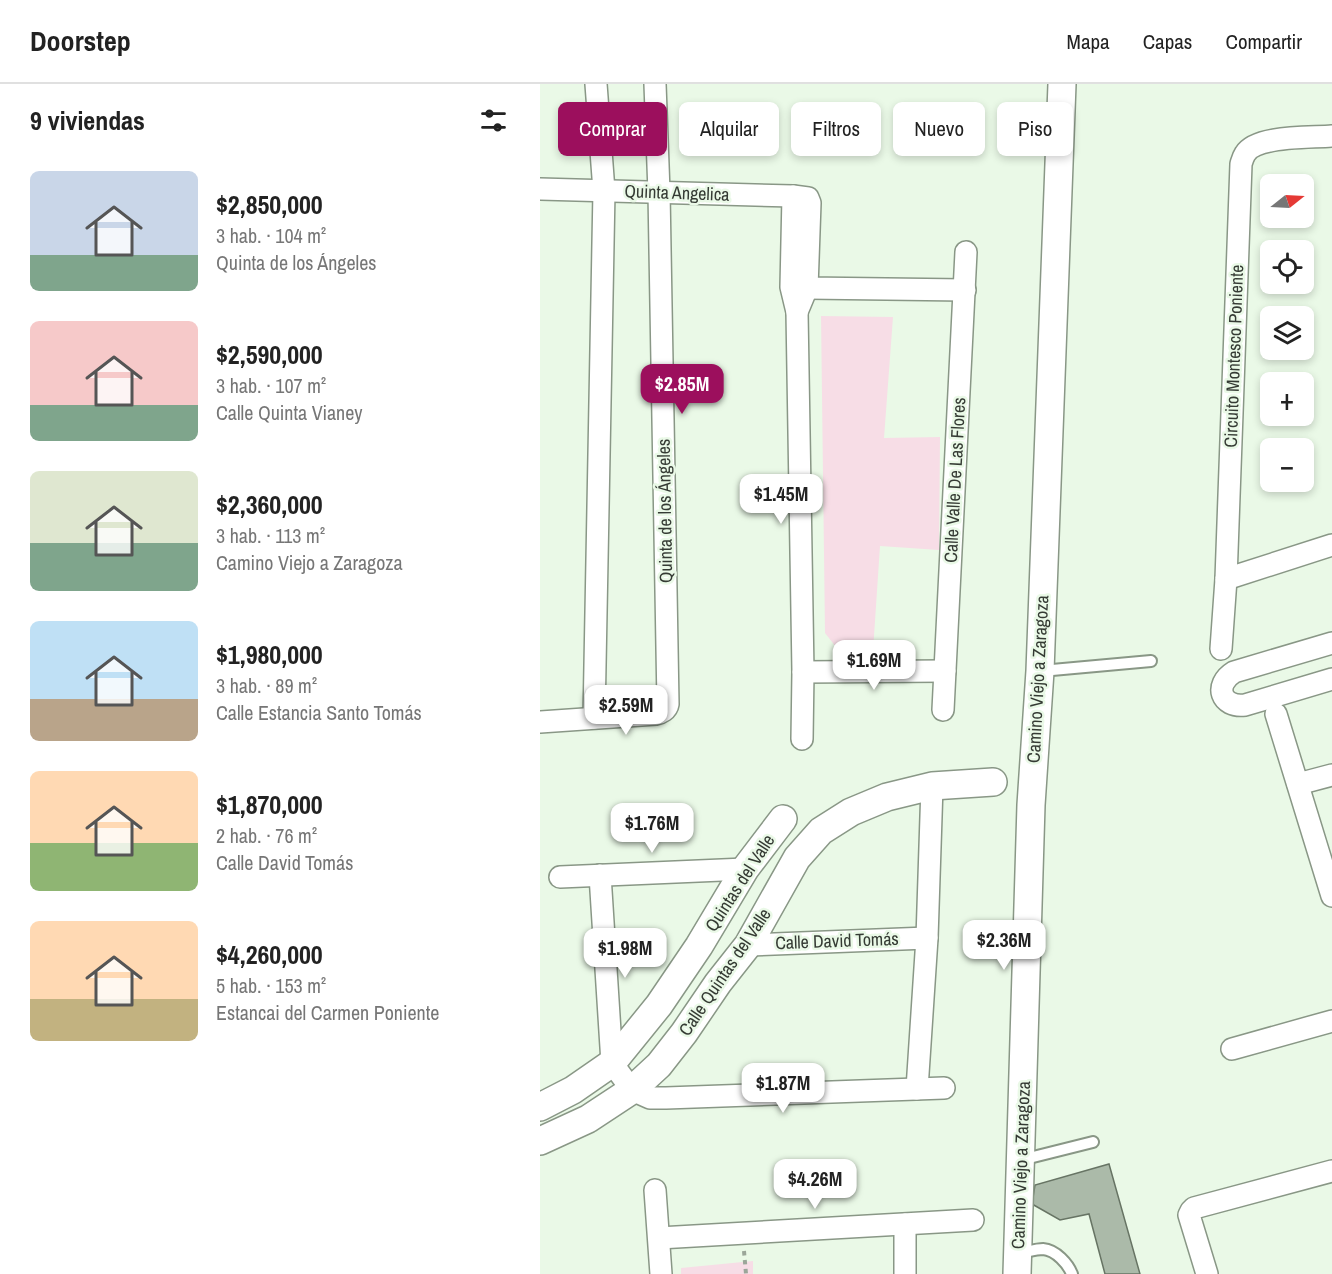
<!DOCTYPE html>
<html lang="es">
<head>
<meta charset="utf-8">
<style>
  body { margin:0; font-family:"Archivo Narrow",sans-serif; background:#f6f6f6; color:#222; height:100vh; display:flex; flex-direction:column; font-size:22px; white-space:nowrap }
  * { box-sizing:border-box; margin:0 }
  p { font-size:20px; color:#767676 }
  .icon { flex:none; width:33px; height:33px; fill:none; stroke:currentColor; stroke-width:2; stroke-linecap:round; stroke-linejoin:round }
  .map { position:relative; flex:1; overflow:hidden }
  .drawer { display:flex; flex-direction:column; background:#fff; width:540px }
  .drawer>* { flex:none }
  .banner { position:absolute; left:18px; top:18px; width:570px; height:54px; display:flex; gap:12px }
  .needle { width:39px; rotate:72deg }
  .fabs { position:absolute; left:720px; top:90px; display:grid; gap:12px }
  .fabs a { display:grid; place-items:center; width:54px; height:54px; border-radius:9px; background:#fff; box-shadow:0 3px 9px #0003; font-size:30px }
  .price { position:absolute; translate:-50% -51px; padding:0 14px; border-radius:12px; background:#fff; color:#222; font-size:20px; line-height:39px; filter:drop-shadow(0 2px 3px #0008) }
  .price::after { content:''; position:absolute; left:50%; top:36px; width:18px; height:14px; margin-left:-9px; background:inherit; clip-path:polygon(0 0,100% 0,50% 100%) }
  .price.on { background:#9c0f5d; color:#fff }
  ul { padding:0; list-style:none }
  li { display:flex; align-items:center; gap:18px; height:150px; padding:0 30px }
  li span { display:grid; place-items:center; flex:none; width:168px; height:120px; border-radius:9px; color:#555 }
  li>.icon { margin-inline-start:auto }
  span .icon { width:72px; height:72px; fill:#fffc; stroke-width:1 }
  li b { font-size:26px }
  h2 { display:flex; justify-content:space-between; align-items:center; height:72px; padding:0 30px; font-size:26px }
  .chip { padding:0 21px; border-radius:9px; background:#fff; box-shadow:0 3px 9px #0003; font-size:21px; line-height:54px }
  .chip.on { background:#9c0f5d; color:#fff }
  header { display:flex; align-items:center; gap:36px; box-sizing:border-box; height:84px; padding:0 30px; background:#fff; border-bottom:2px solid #e0e0e0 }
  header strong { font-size:28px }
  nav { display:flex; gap:33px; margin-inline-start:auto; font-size:21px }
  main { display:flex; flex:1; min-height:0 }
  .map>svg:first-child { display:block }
  .green { fill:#f7dde6 }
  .building { fill:#abbaa9; stroke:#677464; stroke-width:1.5 }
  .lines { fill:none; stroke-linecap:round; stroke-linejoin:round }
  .service-casing { stroke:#899786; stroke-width:14 }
  .minor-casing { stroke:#899786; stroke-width:24 }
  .tertiary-casing { stroke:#899786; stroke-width:30 }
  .path { stroke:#9ba699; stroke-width:4; stroke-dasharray:4.5 4.5; stroke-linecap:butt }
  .service { stroke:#fff; stroke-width:10 }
  .minor { stroke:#fff; stroke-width:21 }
  .tertiary { stroke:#fff; stroke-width:27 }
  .labels { text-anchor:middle; stroke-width:5; stroke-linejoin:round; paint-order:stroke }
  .street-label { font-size:18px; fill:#353b34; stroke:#eaf9e7 }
</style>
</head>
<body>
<header>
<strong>Doorstep</strong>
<nav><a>Mapa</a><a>Capas</a><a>Compartir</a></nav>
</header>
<main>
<section class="drawer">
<h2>9 viviendas<svg class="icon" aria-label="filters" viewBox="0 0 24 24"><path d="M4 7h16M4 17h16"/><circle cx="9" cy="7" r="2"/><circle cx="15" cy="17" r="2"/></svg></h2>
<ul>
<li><span style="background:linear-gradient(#c9d6e8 70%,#7fa58c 0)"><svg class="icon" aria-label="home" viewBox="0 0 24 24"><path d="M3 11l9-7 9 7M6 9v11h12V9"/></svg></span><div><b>$2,850,000</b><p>3 hab. · 104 m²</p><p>Quinta de los Ángeles</p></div></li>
<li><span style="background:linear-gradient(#f6c9c9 70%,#7fa58c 0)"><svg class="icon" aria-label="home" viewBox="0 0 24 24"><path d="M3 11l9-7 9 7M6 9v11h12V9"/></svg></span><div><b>$2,590,000</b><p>3 hab. · 107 m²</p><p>Calle Quinta Vianey</p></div></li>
<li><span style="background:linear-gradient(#dfe7d0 60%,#7fa58c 0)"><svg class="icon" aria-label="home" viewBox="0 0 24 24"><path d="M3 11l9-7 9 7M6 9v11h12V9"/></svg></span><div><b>$2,360,000</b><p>3 hab. · 113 m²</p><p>Camino Viejo a Zaragoza</p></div></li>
<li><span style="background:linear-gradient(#bfe0f5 65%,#b9a48a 0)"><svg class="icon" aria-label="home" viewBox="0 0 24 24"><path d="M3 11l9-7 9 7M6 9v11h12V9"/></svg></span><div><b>$1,980,000</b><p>3 hab. · 89 m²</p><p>Calle Estancia Santo Tomás</p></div></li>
<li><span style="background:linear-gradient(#ffd9b3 60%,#8fb573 0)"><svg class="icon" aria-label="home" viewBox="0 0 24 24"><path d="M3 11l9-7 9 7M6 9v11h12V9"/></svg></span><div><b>$1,870,000</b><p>2 hab. · 76 m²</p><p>Calle David Tomás</p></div></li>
<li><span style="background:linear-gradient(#ffd9b3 65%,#c2b280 0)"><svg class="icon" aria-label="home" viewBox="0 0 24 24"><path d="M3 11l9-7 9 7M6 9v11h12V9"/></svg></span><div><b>$4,260,000</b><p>5 hab. · 153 m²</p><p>Estancai del Carmen Poniente</p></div></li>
</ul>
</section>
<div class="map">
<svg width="792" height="1190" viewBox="0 0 792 1190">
  <rect width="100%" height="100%" fill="#eaf9e7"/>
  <g class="green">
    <polygon points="281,232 353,233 344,354 400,353 399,466 340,462 333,567 300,568 285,549"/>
    <polygon points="213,1177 213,1190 141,1190 141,1184"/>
  </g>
  <polygon class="building" points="569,1080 600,1190 565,1190 549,1130 520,1136 492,1120 495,1101"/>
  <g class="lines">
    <defs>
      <g id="service">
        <polyline points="501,587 611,577"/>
        <polyline points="481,1076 553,1058"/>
        <path d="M479,1169C486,1168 496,1165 503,1165C516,1166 528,1180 532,1190"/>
      </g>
      <g id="minor">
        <polyline points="0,105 253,112 268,114 270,119 267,204 257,228"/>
        <polyline points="253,112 251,203 257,228 263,588 262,655"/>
        <polyline points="255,203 267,204 425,206"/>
        <polyline points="686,495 792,461"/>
        <path d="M792,559L694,588C673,601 681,624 705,621L792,595"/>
        <path d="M681,565L686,495L701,80C702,77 703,73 705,70C716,51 771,54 792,52"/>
        <polyline points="263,588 405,587"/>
        <polyline points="403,626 426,168"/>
        <polyline points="736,630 792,812"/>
        <polyline points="54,634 64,107 56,0"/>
        <path d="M0,638L116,630C121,629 127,626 128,620L119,108L115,0"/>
        <polyline points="758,700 792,691"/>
        <polyline points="60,791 72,979 92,1006 110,1014 126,1014 404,1004"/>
        <polyline points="20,793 205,785"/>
        <polyline points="208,861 387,854"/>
        <polyline points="692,965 792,937"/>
        <polyline points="377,1005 387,854 392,702"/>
        <polyline points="115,1106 121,1190"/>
        <polyline points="119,1154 433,1136"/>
        <polyline points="365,1190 365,1140"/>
        <polyline points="667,1190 649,1131 651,1127 654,1124 792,1087"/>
      </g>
      <g id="tertiary">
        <polyline points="0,1023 33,1006 72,979 119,921 159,862 205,785 243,735"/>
        <polyline points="0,1057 48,1035 92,1006 119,981 144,949 178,899 208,861 257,774 281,747 311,728 347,713 392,702 453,698"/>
        <polyline points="477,1190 491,721 500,587 522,0"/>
      </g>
    </defs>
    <use href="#service" class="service-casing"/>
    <use href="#minor" class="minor-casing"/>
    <use href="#tertiary" class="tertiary-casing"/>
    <polyline class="path" points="204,1167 206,1190"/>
    <use href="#service" class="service"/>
    <use href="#minor" class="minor"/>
    <use href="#tertiary" class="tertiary"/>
  </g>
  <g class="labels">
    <g class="street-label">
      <text transform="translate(137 109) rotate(2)" y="6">Quinta Angelica</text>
      <text transform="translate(694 272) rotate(-88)" y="6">Circuito Montesco Poniente</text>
      <text transform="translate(415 396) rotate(-87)" y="6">Calle Valle De Las Flores</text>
      <text transform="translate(125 427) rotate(-91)" y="6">Quinta de los Ángeles</text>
      <text transform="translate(498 595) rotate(-87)" y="6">Camino Viejo a Zaragoza</text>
      <text transform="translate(200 799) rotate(-57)" y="6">Quintas del Valle</text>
      <text transform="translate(297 857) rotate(-2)" y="6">Calle David Tomás</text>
      <text transform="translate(185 888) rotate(-56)" y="6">Calle Quintas del Valle</text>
      <text transform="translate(481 1081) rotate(-88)" y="6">Camino Viejo a Zaragoza</text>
    </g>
  </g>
</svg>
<div class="fabs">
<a><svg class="needle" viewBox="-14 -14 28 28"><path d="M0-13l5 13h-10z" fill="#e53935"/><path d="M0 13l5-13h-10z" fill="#767676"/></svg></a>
<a><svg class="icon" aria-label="locate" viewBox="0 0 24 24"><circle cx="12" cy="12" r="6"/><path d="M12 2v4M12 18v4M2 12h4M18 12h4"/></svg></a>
<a><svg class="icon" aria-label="layers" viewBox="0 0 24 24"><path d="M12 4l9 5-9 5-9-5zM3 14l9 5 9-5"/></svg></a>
<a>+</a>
<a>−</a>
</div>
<b class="price on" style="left:142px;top:331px">$2.85M</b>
<b class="price" style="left:241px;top:441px">$1.45M</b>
<b class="price" style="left:334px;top:607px">$1.69M</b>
<b class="price" style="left:86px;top:652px">$2.59M</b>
<b class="price" style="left:112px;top:770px">$1.76M</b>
<b class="price" style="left:464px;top:887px">$2.36M</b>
<b class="price" style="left:85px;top:895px">$1.98M</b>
<b class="price" style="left:243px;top:1030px">$1.87M</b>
<b class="price" style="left:275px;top:1126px">$4.26M</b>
<div class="banner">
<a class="chip on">Comprar</a>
<a class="chip">Alquilar</a>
<a class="chip">Filtros</a>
<a class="chip">Nuevo</a>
<a class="chip">Piso</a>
</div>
</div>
</main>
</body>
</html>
